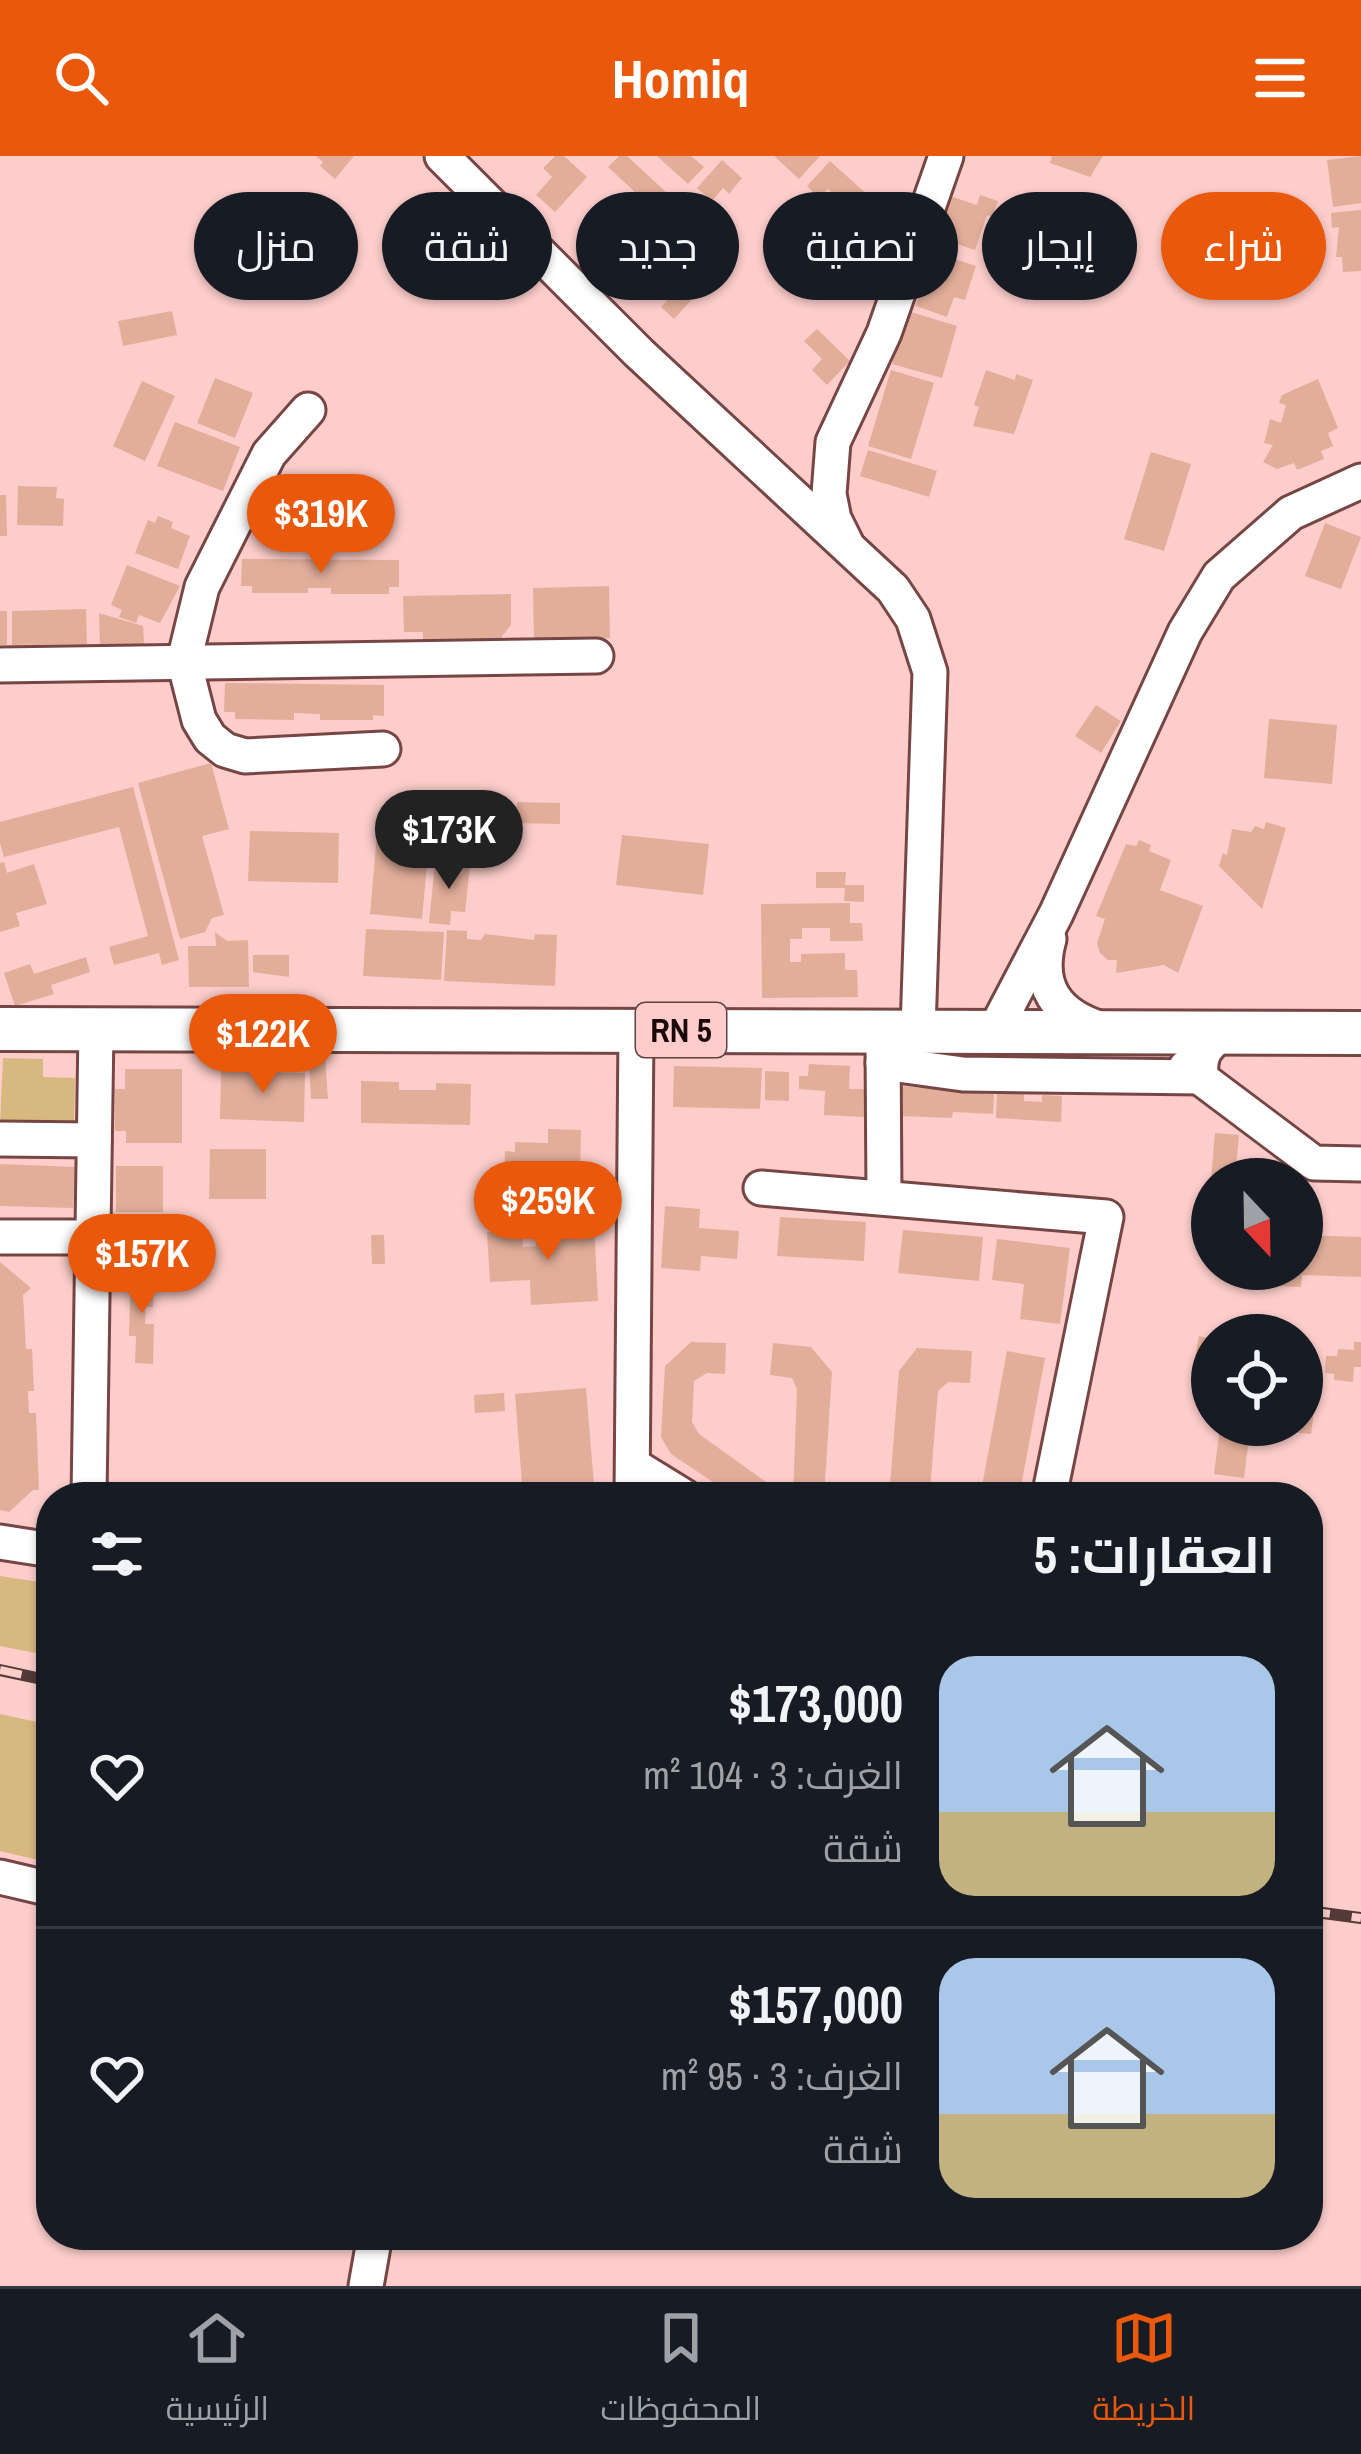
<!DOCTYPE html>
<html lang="ar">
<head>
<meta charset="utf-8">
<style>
  body { margin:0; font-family:"Archivo Narrow",Cairo,sans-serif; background:#20242c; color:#f1f3f6; direction:rtl; height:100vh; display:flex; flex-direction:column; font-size:45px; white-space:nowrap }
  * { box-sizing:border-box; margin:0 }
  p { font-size:39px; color:#9ea1a6 }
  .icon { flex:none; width:66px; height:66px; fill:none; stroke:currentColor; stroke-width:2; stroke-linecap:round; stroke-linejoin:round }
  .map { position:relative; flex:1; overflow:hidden; direction:ltr }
  .details { position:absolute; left:36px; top:1326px; width:1287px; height:768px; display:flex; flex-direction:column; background:#171b24; border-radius:48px; box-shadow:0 3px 9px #0004; direction:rtl }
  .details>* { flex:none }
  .guide { position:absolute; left:36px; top:36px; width:1290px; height:108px; direction:rtl; display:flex; gap:24px }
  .needle { width:78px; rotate:158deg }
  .tools { position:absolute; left:1191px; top:1002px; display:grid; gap:24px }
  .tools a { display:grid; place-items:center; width:132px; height:132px; border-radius:50%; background:#171b24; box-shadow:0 3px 9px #0004; font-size:60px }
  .price { position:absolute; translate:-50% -102px; padding:0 27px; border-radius:42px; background:#ea580c; color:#fff; font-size:39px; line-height:78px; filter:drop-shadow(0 3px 6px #0008) }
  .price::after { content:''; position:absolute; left:50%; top:72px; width:36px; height:27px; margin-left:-18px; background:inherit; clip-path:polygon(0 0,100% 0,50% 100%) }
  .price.on { background:#222; color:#fff }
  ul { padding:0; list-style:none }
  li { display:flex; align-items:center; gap:36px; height:300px; padding:0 48px }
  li+li { border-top:3px solid #363941 }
  li span { display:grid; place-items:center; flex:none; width:336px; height:240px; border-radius:36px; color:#555 }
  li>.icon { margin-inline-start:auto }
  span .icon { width:144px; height:144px; fill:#fffc; stroke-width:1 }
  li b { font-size:51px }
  h2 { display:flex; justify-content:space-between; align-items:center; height:144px; padding:0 48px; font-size:51px }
  .tag { padding:0 42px; border-radius:54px; background:#171b24; box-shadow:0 3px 9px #0004; font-size:42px; line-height:108px }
  .tag.on { background:#ea580c; color:#fff }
  header { display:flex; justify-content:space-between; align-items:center; height:156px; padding:0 48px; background:#ea580c; color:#fff; font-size:54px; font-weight:700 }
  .tab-bar { display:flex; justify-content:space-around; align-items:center; height:168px; border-top:3px solid #363941; background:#171b24; font-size:33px; color:#9ea1a6 }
  .tab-bar a { display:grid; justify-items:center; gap:6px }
  .tab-bar .on { color:#ea580c }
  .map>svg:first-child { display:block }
  .green { fill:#d7b87f }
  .building { fill:#e2ae9a }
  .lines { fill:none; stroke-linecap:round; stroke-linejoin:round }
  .minor-casing { stroke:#764644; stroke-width:39 }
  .major-casing { stroke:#764644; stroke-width:48 }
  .minor { stroke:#fff; stroke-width:33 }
  .major { stroke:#fff; stroke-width:42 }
  .rail-casing { stroke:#533938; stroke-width:12 }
  .rail { stroke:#fccdca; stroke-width:8; stroke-dasharray:22; stroke-linecap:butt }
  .labels { text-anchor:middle; stroke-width:10; stroke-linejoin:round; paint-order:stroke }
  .shield { fill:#fccdca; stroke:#5e4342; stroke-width:3 }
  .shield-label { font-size:33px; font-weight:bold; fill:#1b0808 }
</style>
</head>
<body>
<header><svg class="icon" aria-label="menu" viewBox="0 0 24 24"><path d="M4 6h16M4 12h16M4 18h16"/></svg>Homiq<svg class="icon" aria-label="search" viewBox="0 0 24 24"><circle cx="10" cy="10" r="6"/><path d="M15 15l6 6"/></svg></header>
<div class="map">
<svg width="1361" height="2130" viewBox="0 0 1361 2130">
  <rect width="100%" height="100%" fill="#fccdca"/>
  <g class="green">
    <polygon points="3,902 43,903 43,921 75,922 74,971 0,969"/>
    <polygon points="0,1420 51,1428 51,1500 0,1490"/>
    <polygon points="0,1558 51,1569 51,1707 0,1695"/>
  </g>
  <g class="building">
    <polygon points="316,0 354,0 335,23 320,10 323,6"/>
    <polygon points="555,0 564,0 587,21 555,56 536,39 552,21 543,12"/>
    <polygon points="619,0 627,0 667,37 653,53 608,11"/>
    <polygon points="657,0 691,0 704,11 688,28"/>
    <polygon points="774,0 820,0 799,23"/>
    <polygon points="1052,0 1103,0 1090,21 1050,7"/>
    <polygon points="1361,0 1361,47 1333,51 1327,4"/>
    <polygon points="722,4 742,22 729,38 723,32 712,45 697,32"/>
    <polygon points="830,5 889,58 874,74 828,33 819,42 807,30"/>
    <polygon points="980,39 998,45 992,61 987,59 975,94 936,81 950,40 977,49"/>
    <polygon points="786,54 800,67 786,83 772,69"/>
    <polygon points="1361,54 1361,115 1343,116 1342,101 1336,101 1339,71 1332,72 1331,57"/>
    <polygon points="648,76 675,101 689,86 705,100 692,114 707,127 674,163 661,151 676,135 652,113 635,130 615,112"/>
    <polygon points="860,90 891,117 869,140 862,133 869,126 846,106"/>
    <polygon points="930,95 976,110 965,144 954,141 947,161 916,150"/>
    <polygon points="172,155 177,179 123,190 118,165"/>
    <polygon points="908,155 957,170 942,222 892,208"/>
    <polygon points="817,173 850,205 827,229 812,214 822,203 804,185"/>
    <polygon points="891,214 934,227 911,303 868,290"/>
    <polygon points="986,214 1015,224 1016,218 1033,224 1014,278 973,270 979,251 974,249"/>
    <polygon points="215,222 253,237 235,282 197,267"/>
    <polygon points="1318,223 1338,272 1328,277 1333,290 1321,295 1324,303 1297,314 1294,307 1277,313 1263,306 1273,289 1264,287 1270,263 1281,267 1286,249 1279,247 1282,239"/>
    <polygon points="142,225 175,240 145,305 113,290"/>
    <polygon points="175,266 240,291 223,335 157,310"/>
    <polygon points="868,294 937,315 929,341 860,320"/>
    <polygon points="1151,296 1191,308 1164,395 1124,383"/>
    <polygon points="18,330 57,331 56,342 64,343 63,370 17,369"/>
    <polygon points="0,339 6,339 7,380 0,380"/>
    <polygon points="158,360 173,366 171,372 190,380 178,413 135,397 148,364 155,367"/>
    <polygon points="1325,367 1361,381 1341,433 1305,420"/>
    <polygon points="242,403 399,404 399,431 389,431 389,438 331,438 331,432 308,432 308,437 252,437 252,430 241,430"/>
    <polygon points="127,409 180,430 160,467 139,459 136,467 119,461 122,454 111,449"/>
    <polygon points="609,430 610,482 534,483 533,432"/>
    <polygon points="511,438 511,469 500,483 423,484 423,476 404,476 403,440"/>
    <polygon points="86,453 87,488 12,489 12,455"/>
    <rect x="0" y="455" width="7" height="34"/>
    <polygon points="99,457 143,470 144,488 100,490"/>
    <polygon points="225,527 384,529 384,560 373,559 373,564 320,564 320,558 294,557 294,564 235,563 235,556 224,556"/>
    <polygon points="1096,549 1121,565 1101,597 1075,580"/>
    <polygon points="1269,563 1337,569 1332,628 1264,622"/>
    <polygon points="211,607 229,673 202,680 224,759 212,762 205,776 180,783 138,627"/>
    <polygon points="133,631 179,804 162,809 159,797 114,809 109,791 148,780 119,671 4,701 0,687 0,666"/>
    <polygon points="517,646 560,647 560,668 516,667"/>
    <polygon points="378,666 423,670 421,698 409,697 408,707 427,709 422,763 370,758"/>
    <polygon points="1266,666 1286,672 1262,753 1219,710 1223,697 1227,699 1232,673 1251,676 1255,670 1264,673"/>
    <polygon points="250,675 339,677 338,727 248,725"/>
    <polygon points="622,679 709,688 703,739 616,729"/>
    <polygon points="1139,684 1151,689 1149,695 1171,704 1160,734 1203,750 1178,817 1164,809 1116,817 1117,804 1108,804 1100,797 1097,787 1105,763 1096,760 1126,688 1136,690"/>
    <polygon points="4,706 7,717 34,708 47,748 16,757 20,770 0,776 0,707"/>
    <polygon points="435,707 470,710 465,756 451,755 450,769 429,767"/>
    <polygon points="816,716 846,716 845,729 864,729 864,746 844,745 845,732 816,732"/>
    <polygon points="850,747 850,767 862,767 863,785 830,785 830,772 802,772 802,783 790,783 790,806 801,806 801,798 845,797 845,814 857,814 858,841 762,842 761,748"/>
    <polygon points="366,773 444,776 441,824 363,820"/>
    <polygon points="447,774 467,775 467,783 481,784 485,778 534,784 535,778 557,779 555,830 444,825"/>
    <polygon points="215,776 227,785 248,784 249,831 189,831 188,790 216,790"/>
    <polygon points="253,799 289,799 289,821 253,816"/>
    <polygon points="86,801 90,816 51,829 54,838 15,850 4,817 30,808 34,818"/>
    <polygon points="325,902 328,943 311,943 309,903"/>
    <polygon points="809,908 850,910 849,933 865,933 864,961 824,959 825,935 799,933 799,920 808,920"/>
    <polygon points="674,910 762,912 760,953 673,951"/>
    <polygon points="125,913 182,913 182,987 126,987 126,975 115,975 115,933 125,933"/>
    <polygon points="221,915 305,917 304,966 220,963"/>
    <polygon points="765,915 789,916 789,945 765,944"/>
    <polygon points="361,925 399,926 399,934 436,934 436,927 471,928 470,969 361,967"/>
    <polygon points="900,930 994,938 993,958 953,956 952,962 899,960"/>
    <polygon points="997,937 1024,938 1024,945 1042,946 1042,939 1062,940 1061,966 996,962"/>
    <polygon points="548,973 581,974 580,1022 554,1022 554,1037 504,1036 505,995 515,996 515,986 548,987"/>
    <polygon points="1215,977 1239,979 1235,1023 1211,1023"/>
    <polygon points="210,993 266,993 266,1043 209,1043"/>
    <polygon points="0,1008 75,1011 73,1052 0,1050"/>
    <rect x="116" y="1010" width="47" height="46"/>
    <polygon points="665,1050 700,1053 699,1072 739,1075 737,1103 701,1100 700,1115 661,1112"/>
    <polygon points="780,1061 866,1066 864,1105 777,1100"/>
    <polygon points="594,1069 598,1145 531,1149 530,1124 490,1126 487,1076 522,1074 523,1091 536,1090 536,1073"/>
    <polygon points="903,1074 983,1081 979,1125 898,1117"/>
    <polygon points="371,1079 384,1079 385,1108 372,1108"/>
    <polygon points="1302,1079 1361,1081 1361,1121 1302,1119 1301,1131 1251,1129 1252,1113 1302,1113"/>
    <polygon points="997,1083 1070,1092 1060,1168 1020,1163 1024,1128 992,1124"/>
    <polygon points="0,1106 31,1132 23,1139 26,1193 32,1193 34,1235 28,1235 29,1257 36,1257 39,1334 33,1334 9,1356 0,1354"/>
    <polygon points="131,1116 154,1116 153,1151 146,1151 145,1168 154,1168 153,1208 135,1207 136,1180 129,1180"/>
    <polygon points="1199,1180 1212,1183 1212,1228 1191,1224"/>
    <polygon points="691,1186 726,1187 725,1218 707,1217 694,1225 692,1266 699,1278 787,1341 735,1341 671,1298 661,1281 665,1210"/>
    <polygon points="1354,1186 1361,1186 1361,1211 1354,1211 1353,1226 1334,1224 1334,1218 1325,1217 1326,1200 1337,1200 1338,1193 1354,1194"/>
    <polygon points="773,1187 811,1191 832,1216 824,1341 793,1341 797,1233 792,1222 770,1219"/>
    <polygon points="917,1192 972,1195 970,1227 948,1226 938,1235 930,1333 890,1330 899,1215"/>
    <polygon points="1007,1195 1045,1202 1019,1341 980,1341"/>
    <polygon points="586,1232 595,1341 523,1341 515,1238"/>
    <polygon points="504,1237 505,1255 475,1257 474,1239"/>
    <polygon points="1302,1254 1314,1256 1311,1278 1270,1274 1271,1269 1302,1269"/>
    <polygon points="1220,1270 1250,1274 1244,1322 1214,1318"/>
  </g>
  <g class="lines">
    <defs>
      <g id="minor">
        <polyline points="442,0 639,197 893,433 913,463 930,516 918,874"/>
        <polyline points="308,254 269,298 202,431 184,505 199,564 210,582 225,594 245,600 383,593"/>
        <polyline points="846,387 834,363 829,338 833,286 884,177 946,0"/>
        <polyline points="0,509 596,500"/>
        <path d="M1049,783C1036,830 1056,859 1102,873"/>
        <polyline points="995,874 1056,758 1185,476 1219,420 1291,357 1361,325"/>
        <polyline points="883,888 884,1041"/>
        <path d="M883,907L963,918L1201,921C1199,897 1206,890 1224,876"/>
        <polyline points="1186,911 1314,1007 1361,1008"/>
        <polyline points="0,983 94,984"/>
        <polyline points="761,1032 1106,1061 1049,1341"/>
        <polyline points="0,1081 91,1081"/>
        <polyline points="633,1309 685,1341"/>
        <polyline points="89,1341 96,873"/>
        <polyline points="632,1341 636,874"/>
        <polyline points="0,1386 51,1394"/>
        <polyline points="0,1721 51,1733"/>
        <polyline points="366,2130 375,2079"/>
      </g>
      <polyline id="major" points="0,873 1361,877"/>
    </defs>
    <use href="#minor" class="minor-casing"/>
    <use href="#major" class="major-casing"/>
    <use href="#minor" class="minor"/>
    <use href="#major" class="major"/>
    <defs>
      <g id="rail">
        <polyline points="0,1514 51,1525"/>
        <polyline points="1308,1755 1361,1762"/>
      </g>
    </defs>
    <use href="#rail" class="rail-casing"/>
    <use href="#rail" class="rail"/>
  </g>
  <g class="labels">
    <rect class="shield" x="636" y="847" width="90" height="54" rx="9"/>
    <g class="shield-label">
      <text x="681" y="886">RN 5</text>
    </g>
  </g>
</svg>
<div class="tools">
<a><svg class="needle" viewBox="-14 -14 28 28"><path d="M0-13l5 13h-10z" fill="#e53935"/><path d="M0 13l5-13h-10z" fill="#9ea1a6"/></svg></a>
<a><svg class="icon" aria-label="locate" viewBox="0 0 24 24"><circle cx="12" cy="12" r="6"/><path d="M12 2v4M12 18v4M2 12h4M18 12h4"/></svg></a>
</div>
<b class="price" style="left:321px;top:420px">$319K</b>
<b class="price on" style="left:449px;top:736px">$173K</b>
<b class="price" style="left:263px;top:940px">$122K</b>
<b class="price" style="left:548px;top:1107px">$259K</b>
<b class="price" style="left:142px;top:1160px">$157K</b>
<div class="guide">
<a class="tag on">شراء</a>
<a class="tag">إيجار</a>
<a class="tag">تصفية</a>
<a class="tag">جديد</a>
<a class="tag">شقة</a>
<a class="tag">منزل</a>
</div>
<section class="details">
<h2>العقارات: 5<svg class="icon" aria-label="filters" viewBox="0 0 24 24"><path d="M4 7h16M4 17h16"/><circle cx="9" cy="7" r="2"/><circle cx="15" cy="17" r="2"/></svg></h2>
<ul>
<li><span style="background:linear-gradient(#a9c7e8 65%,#c2b280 0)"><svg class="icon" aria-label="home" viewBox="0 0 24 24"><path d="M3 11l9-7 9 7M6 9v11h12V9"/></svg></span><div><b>$173,000</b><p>الغرف: 3 · 104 m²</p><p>شقة</p></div><svg class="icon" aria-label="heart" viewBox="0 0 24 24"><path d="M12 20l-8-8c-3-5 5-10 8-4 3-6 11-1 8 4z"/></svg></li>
<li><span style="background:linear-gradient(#a9c7e8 65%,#c2b280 0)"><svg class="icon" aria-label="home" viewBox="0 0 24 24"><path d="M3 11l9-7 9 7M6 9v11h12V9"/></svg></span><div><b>$157,000</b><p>الغرف: 3 · 95 m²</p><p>شقة</p></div><svg class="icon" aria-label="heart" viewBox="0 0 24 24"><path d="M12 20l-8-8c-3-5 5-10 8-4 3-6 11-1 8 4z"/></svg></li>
</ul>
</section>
</div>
<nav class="tab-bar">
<a class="on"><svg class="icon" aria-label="map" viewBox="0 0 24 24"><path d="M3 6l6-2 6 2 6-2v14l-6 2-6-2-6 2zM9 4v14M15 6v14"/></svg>الخريطة</a>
<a><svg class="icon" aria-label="saved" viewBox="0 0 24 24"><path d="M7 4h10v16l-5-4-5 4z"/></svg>المحفوظات</a>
<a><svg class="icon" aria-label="home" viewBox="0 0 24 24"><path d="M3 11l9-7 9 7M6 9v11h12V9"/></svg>الرئيسية</a>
</nav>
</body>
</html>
